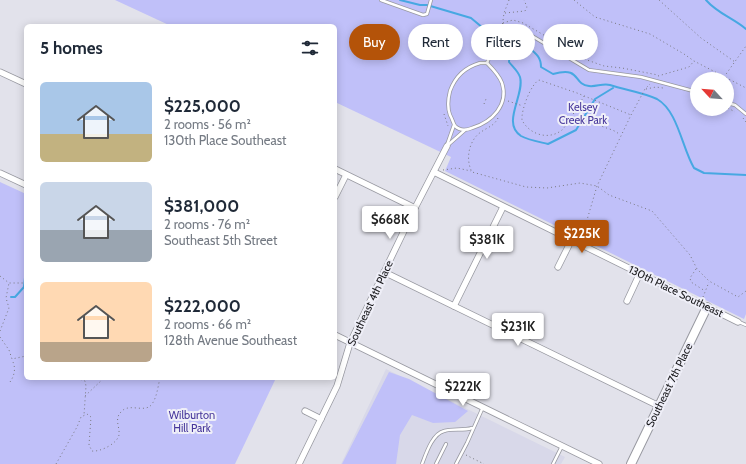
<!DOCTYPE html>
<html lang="en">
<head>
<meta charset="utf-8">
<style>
  body { margin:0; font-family:Cabin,sans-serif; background:#f6f6f7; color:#1f2937; height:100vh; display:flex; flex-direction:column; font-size:15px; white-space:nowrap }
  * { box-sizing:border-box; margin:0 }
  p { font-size:13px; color:#747a83 }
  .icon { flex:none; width:22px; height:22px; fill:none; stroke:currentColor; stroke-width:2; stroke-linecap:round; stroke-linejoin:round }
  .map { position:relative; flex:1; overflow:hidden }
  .side { position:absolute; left:24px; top:24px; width:313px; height:356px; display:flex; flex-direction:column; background:#fff; border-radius:6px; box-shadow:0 2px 10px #0003 }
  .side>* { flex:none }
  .top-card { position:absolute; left:349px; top:24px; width:337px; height:36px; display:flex; gap:8px }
  .needle { width:26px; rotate:296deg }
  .buttons { position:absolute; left:690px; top:72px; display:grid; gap:8px }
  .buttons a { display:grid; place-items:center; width:44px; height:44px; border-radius:50%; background:#fff; box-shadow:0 2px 10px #0003; font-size:20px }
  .price { position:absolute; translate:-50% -34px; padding:0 9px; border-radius:4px; background:#fff; color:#222; font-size:13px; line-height:26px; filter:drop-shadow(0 1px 2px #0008) }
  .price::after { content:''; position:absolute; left:50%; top:24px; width:12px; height:9px; margin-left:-6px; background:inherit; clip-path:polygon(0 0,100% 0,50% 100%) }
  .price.on { background:#b45309; color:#fff }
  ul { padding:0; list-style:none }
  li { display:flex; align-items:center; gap:12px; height:100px; padding:0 16px }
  li span { display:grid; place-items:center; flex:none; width:112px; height:80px; border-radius:6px; color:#555 }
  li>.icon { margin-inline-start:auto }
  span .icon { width:48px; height:48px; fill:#fffc; stroke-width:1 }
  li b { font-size:17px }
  h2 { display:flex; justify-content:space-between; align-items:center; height:48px; padding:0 16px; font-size:17px }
  .pill { padding:0 14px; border-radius:18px; background:#fff; box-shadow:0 2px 10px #0003; font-size:14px; line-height:36px }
  .pill.on { background:#b45309; color:#fff }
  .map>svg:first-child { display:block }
  .built { fill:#d8d8e9 }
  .green { fill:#c0c0f9; fill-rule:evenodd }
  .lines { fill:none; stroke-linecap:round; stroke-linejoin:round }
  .stream { stroke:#47a8e2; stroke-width:2 }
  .lane-casing { stroke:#9899a1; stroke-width:4 }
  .street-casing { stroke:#9899a1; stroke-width:7 }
  .secondary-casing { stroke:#9899a1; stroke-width:10 }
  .path { stroke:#79797f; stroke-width:1; stroke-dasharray:1 3; stroke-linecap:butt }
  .lane { stroke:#fff; stroke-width:2.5 }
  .street { stroke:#fff; stroke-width:5.5 }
  .secondary { stroke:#fff; stroke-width:8 }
  .labels { text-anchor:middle; stroke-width:4; stroke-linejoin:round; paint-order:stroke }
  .park-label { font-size:11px; fill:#47379b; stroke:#efeff8 }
  .street-label { font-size:11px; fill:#17171a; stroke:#efeff8 }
</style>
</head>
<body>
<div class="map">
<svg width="746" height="464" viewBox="0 0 746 464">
  <rect width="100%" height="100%" fill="#e2e2eb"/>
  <polygon class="built" points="386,369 565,457 561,464 341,464"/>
  <g class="green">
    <path d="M115,0H746V314L744,319L445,171L451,157L335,102V26H171ZM697,79H727V109H697Z"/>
    <polygon points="0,182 26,194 26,378 276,378 235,464 0,464"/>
    <polygon points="389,372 409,379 468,411 455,422 433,423 412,415 400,435 396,464 342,464"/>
  </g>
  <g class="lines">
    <g class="stream">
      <path d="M400,0L420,5H427L471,18L483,28L490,37L510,51L529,48C537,54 541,58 541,67L553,74C582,66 572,84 589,86C596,87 603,83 610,85C625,90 642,92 657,99C678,111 682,148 694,168L704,173L746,175"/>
      <path d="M706,0C717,13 733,18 746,29"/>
      <path d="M510,51L509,62C513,67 518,71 520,77C525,95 501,123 521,136C528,140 540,142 548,144L576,130L595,99L613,88"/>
      <polyline points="11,297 15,297 24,287 26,268"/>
    </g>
    <defs>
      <g id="lane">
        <polyline points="381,0 423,15 427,14 431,0"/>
        <path d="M480,63H487C493,69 499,75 502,83C509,105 492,122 472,128C467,130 460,131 455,126C453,123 452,118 450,115C447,107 448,99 450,91C455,77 466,67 480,63Z"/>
        <path d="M487,63C492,51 501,27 517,27L589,70L641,77L697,92"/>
        <polyline points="727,103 735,105 746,114"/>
        <polyline points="447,145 454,125"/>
        <polyline points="448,145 465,130"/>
        <polyline points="739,322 746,325"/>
        <path d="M422,464C426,454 432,434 444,431C453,428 463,431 472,428"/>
        <polyline points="436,464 446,444"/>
        <polyline points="456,464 467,443 483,407"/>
        <polyline points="553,464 562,446"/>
      </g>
      <g id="street">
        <polyline points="0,72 26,84"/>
        <polyline points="335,169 415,208"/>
        <polyline points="434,172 738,322"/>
        <polyline points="0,173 26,185"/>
        <polyline points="335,197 346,175"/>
        <polyline points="558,267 572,239"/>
        <polyline points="384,272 659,406"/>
        <polyline points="627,301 640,273"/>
        <polyline points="454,306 503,207"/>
        <polyline points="335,335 599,464"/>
        <polyline points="305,411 321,419"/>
        <polyline points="299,464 337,386 350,343 415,208 447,146"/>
      </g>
      <polyline id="secondary" points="631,464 707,307"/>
    </defs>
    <use href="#lane" class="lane-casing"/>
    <use href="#street" class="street-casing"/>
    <use href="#secondary" class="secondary-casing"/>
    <g class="path">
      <polyline points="574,0 595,17 650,34 684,54 694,61 746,88"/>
      <polyline points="659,0 701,38 735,62"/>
      <polyline points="505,13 525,11 527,7 524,0"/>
      <polyline points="503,23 513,20 523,23 587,60 604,66 622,68 658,75"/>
      <polyline points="502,28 504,13 509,0"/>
      <polyline points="658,76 689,67 694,61"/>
      <polyline points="724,77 746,46"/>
      <polyline points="646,89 656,87 663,88"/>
      <path d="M584,96C582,100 565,128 562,130C548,141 529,134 522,120C521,110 531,84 539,80L577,93L631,115"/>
      <polyline points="508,101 523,106"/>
      <path d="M599,103L594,113C595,131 610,125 620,135"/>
      <polyline points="484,104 486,99"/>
      <polyline points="728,108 735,112"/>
      <polyline points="444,114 448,126"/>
      <path d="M498,118C494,126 488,127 481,132C469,140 465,159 472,172L526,187L547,188L580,183L597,186L609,195L652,211L690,255L697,269L709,281L738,297L746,291"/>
      <polyline points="743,118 746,122"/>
      <polyline points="443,170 457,168 471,171"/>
      <polyline points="582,237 597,186 631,115 645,89 650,84"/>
      <polyline points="696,269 690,278 691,282 705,291"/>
      <polyline points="0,276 9,283 26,283"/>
      <polyline points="703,297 709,282"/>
      <polyline points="0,331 9,308 6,298 9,283"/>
      <polyline points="0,337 9,350 12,359 26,356"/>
      <polyline points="77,378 85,381 86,386 84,415"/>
      <path d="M10,382C15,375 16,367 12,360"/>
      <polyline points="85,396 104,378"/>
      <polyline points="466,455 484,464"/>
      <path d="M56,464L77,427L81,417L87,414L91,417L89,445L92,451C100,452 117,444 119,435C120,427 114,419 121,412C129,402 145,414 152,404C157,397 158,386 160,378"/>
    </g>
    <use href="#lane" class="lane"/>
    <use href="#street" class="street"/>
    <use href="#secondary" class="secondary"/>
  </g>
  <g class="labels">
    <g class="park-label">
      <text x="583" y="111">Kelsey<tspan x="583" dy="13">Creek Park</tspan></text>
      <text x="192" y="419">Wilburton<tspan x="192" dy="13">Hill Park</tspan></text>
    </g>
    <g class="street-label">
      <text transform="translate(676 291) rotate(26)" y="4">130th Place Southeast</text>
      <text transform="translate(370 303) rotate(-65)" y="4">Southeast 4th Place</text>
      <text transform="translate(669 385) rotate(-64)" y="4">Southeast 7th Place</text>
    </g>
  </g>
</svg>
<div class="buttons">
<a><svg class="needle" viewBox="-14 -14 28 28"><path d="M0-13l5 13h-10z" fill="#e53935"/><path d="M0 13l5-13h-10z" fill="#747a83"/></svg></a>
</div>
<b class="price" style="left:390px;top:240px">$668K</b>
<b class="price on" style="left:582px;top:254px">$225K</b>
<b class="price" style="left:487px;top:260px">$381K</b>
<b class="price" style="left:518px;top:347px">$231K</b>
<b class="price" style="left:463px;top:407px">$222K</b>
<div class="top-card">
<a class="pill on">Buy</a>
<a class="pill">Rent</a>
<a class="pill">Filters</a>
<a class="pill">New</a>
</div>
<section class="side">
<h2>5 homes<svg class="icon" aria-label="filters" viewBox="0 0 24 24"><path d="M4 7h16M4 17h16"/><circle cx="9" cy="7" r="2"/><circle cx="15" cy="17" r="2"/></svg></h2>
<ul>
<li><span style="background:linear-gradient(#a9c7e8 65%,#c2b280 0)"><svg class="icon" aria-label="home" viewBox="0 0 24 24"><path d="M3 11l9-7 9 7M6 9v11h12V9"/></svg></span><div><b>$225,000</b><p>2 rooms · 56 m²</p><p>130th Place Southeast</p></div></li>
<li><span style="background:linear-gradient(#c9d6e8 60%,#9aa5b1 0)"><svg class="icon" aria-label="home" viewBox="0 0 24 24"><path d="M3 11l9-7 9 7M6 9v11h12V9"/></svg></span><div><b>$381,000</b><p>2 rooms · 76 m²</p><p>Southeast 5th Street</p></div></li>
<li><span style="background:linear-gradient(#ffd9b3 75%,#b9a48a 0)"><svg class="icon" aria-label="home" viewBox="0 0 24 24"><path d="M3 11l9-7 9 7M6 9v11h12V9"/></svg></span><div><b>$222,000</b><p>2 rooms · 66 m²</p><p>128th Avenue Southeast</p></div></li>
</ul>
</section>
</div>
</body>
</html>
